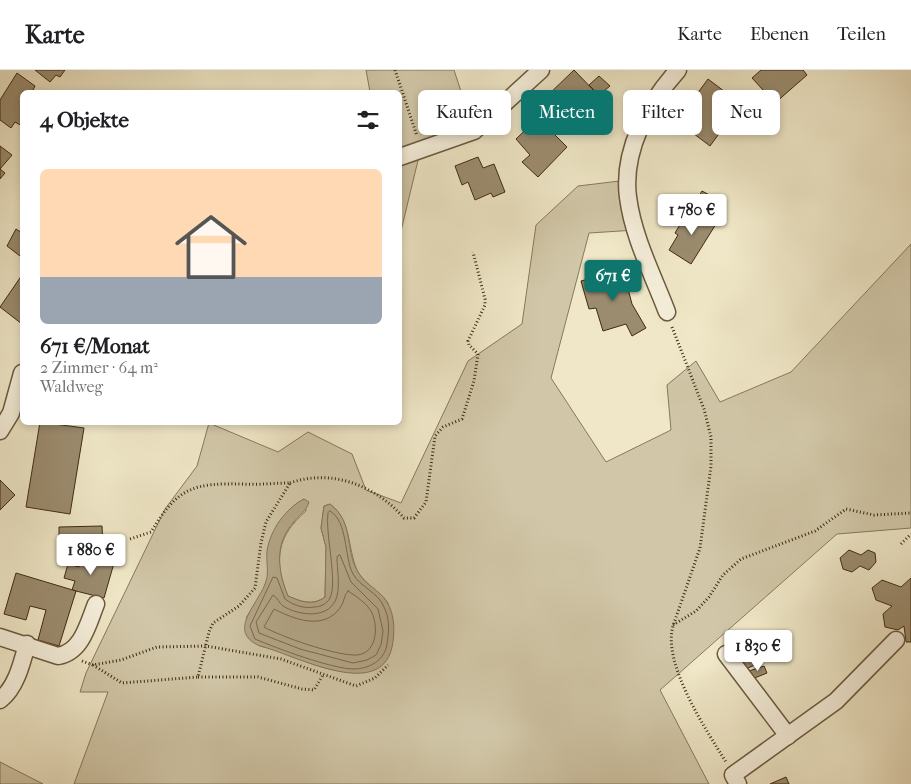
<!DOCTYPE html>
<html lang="de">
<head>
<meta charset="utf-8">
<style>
  body { margin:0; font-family:"IM FELL French Canon",serif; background:#f6f6f6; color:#202124; height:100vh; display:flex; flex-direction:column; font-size:19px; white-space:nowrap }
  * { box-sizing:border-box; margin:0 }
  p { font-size:16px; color:#757577 }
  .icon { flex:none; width:28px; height:28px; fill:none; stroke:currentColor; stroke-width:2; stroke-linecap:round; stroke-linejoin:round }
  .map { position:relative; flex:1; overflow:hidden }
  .details { position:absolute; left:20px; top:20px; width:382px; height:335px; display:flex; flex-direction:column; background:#fff; border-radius:8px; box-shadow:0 2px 8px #0003 }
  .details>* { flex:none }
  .banner { position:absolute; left:418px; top:20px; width:418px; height:45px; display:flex; gap:10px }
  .price { position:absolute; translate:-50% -42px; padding:0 11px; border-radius:5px; background:#fff; color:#222; font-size:16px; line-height:32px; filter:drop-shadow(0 1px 2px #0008) }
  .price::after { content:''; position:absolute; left:50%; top:30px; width:15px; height:11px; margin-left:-8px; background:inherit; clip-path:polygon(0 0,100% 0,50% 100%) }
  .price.selected { background:#0f766e; color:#fff }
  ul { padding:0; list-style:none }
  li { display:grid; align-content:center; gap:10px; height:265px; padding:0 20px }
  li span { display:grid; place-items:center; height:155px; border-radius:8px; color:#555 }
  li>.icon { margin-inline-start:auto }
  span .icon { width:90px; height:90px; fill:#fffc; stroke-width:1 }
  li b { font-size:21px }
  h2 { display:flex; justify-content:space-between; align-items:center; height:60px; padding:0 20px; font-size:21px }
  .pill { padding:0 18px; border-radius:8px; background:#fff; box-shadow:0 2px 8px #0003; font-size:18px; line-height:45px }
  .pill.selected { background:#0f766e; color:#fff }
  header { display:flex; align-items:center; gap:30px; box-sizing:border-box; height:70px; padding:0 25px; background:#fff; border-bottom:1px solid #e0e0e0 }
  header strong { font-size:24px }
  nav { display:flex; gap:28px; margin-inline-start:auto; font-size:18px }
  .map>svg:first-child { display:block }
  .green { fill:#d1c7a8; stroke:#88785c; fill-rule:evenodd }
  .water { fill:#b4a789; stroke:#867559 }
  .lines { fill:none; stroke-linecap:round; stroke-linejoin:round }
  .shore { stroke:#7a684c; stroke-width:1 }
  .building { fill:#9b8c6f; stroke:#402a10 }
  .minor-casing { stroke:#6c593e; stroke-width:19 }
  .path { stroke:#402a10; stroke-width:3; stroke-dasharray:1 2.5; stroke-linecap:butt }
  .minor { stroke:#f5efdb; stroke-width:16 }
</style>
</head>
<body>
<header>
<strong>Karte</strong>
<nav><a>Karte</a><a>Ebenen</a><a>Teilen</a></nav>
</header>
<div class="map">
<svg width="911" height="714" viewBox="0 0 911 714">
  <rect width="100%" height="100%" fill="#efe7c7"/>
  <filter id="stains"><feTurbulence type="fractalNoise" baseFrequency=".004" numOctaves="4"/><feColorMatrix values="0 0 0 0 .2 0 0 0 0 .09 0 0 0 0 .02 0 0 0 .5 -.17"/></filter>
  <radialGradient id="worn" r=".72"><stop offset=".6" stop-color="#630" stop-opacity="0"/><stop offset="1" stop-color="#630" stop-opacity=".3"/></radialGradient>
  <g class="green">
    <polygon points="366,0 454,0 474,61 421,78 400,165 400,22 370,22"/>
    <path d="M628,110L636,160L589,163L551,308L606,392L671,360L667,315L696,291L720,332L791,302L911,174V458L837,464L660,620L709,714H74L108,622H80L86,603L165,439L197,396L209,353L278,382L308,362L352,384L366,420L401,433L468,291L522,254L536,155L578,116ZM304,429L306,441C277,466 273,491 288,526C302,532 312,536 325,527L326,477L321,458L324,436L330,434C352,451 347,477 357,500C361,510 380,523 388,533L385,592C343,618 301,585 260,576L246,548C252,538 259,528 264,518C277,488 272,445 304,429Z"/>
    <polygon points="0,692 43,714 0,714"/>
  </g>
  <path class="water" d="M304,429L309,432C306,442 300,444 293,453C274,474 278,502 288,526C302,532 313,536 325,527L326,477L321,458L324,436L330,434C355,453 344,479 358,502C365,515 380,520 387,532C395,545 395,563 392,577C380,633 291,583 260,576C225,561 260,533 266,511C269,502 266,491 267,481C270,460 286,438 304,429Z"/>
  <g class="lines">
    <g class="shore">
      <path d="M330,441C348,451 344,487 353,504C360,517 378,522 384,537C390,549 389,561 387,574C385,590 369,599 354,599C332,599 276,578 255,569L250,556L273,507L277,508L285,529C293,535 304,539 314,537C320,537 327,534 330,528C338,512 325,464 328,443Z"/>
      <path d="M340,485L351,512L378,539L383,561L381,575L376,585L367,590L353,593L300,579L259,563L256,552L273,525C278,528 279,533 283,536C299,546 331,550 337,526C340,514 337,499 337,487Z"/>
      <path d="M348,521C356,526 366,533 371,541C380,558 376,587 353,585C331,584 282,567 264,557L274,539C294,549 323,561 340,538C344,533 344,525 348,521Z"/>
    </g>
  </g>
  <g class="building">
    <polygon points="35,0 65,0 60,7 56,5 50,12"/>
    <polygon points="574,0 601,28 589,39 583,34 567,50 545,28"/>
    <polygon points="761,0 803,0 807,5 775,33 752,8"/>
    <polygon points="17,3 35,16 32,22 22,22 22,56 15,52 11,58 0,50 0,30"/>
    <polygon points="599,6 610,16 599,25 589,15"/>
    <polygon points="708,9 741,34 710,76 677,51"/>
    <polygon points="538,48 567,77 538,107 522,92 530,85 516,69"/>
    <polygon points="0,76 12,85 0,99 5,103 0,109"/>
    <polygon points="478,87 483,98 494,94 505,122 493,127 491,123 475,130 468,112 462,115 455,96"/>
    <polygon points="702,121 726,134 717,149 693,136"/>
    <polygon points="690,138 716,154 691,194 669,180 678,165 675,163"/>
    <polygon points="16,159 22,163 22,183 20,186 7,176"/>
    <polygon points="623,200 632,234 646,258 632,266 626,254 603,261 596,238 589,239 581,211"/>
    <polygon points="22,205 22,254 0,237"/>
    <polygon points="40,352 84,358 70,444 26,437"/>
    <polygon points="0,410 15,425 0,440"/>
    <polygon points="102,456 103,476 59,478 59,457"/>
    <polygon points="849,480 861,485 868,480 875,483 876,492 869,500 860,496 852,502 843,499 840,488"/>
    <polygon points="83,484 114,493 104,528 72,520 75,511 64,508 68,494 79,497"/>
    <polygon points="16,503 76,521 59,576 38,570 46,540 30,536 26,550 4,544"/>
    <polygon points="911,508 911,572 906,572 904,556 898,560 885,557 883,544 892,536 876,530 872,518 882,510 901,517"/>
    <polygon points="756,586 759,593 746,599 743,591"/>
    <polygon points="764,596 767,603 752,609 749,601"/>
    <polygon points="786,707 789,714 770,714"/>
  </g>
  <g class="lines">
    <defs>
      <g id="minor">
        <polyline points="400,87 474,61 541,0"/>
        <path d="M667,242C653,205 633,167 628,127C622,81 648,33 678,0"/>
        <polyline points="0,361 11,343 22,303"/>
        <path d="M0,567L58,586C82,582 88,554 96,534"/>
        <polyline points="726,584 788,666"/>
        <path d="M0,630C16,618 22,593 27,574"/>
        <polyline points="738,714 733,705 836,631 896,570"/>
      </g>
    </defs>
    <use href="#minor" class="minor-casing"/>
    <g class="path">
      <polyline points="395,0 417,66"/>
      <path d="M672,257L704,339L711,367V396L700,478L673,556C662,593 706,660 726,692"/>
      <path d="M290,413C332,398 376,416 404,448H414L426,432L435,366L443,357L462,349L474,311L478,284L469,275L468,271L485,235V229L473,182"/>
      <polyline points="901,474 911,464"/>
      <polyline points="673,555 696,541 709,527 723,505 741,489 815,461 846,439 874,445 911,443"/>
      <polyline points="82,591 93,595 121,590 157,577 206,576 281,589 356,616 375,608 388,595"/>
      <path d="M93,595L122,613L198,607L209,562L213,553L239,536L255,518L261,473L266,452L290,413C275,413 259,415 243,414C193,413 178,417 151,462L130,469"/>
      <polyline points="198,607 258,607 302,619 314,620 323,605"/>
    </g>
    <use href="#minor" class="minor"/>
  </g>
  <rect width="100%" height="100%" filter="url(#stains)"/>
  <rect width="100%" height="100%" fill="url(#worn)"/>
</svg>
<b class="price" style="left:692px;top:166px">1 780 €</b>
<b class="price selected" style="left:613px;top:232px">671 €</b>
<b class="price" style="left:91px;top:506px">1 880 €</b>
<b class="price" style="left:758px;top:602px">1 830 €</b>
<div class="banner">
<a class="pill">Kaufen</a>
<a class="pill selected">Mieten</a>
<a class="pill">Filter</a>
<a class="pill">Neu</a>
</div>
<section class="details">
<h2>4 Objekte<svg class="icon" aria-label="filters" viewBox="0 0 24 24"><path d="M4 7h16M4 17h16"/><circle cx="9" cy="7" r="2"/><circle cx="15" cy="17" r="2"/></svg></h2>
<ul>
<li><span style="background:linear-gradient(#ffd9b3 70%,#9aa5b1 0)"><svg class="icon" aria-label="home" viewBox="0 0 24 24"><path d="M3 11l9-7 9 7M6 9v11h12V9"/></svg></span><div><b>671 €/Monat</b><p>2 Zimmer · 64 m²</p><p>Waldweg</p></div></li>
</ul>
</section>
</div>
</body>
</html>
